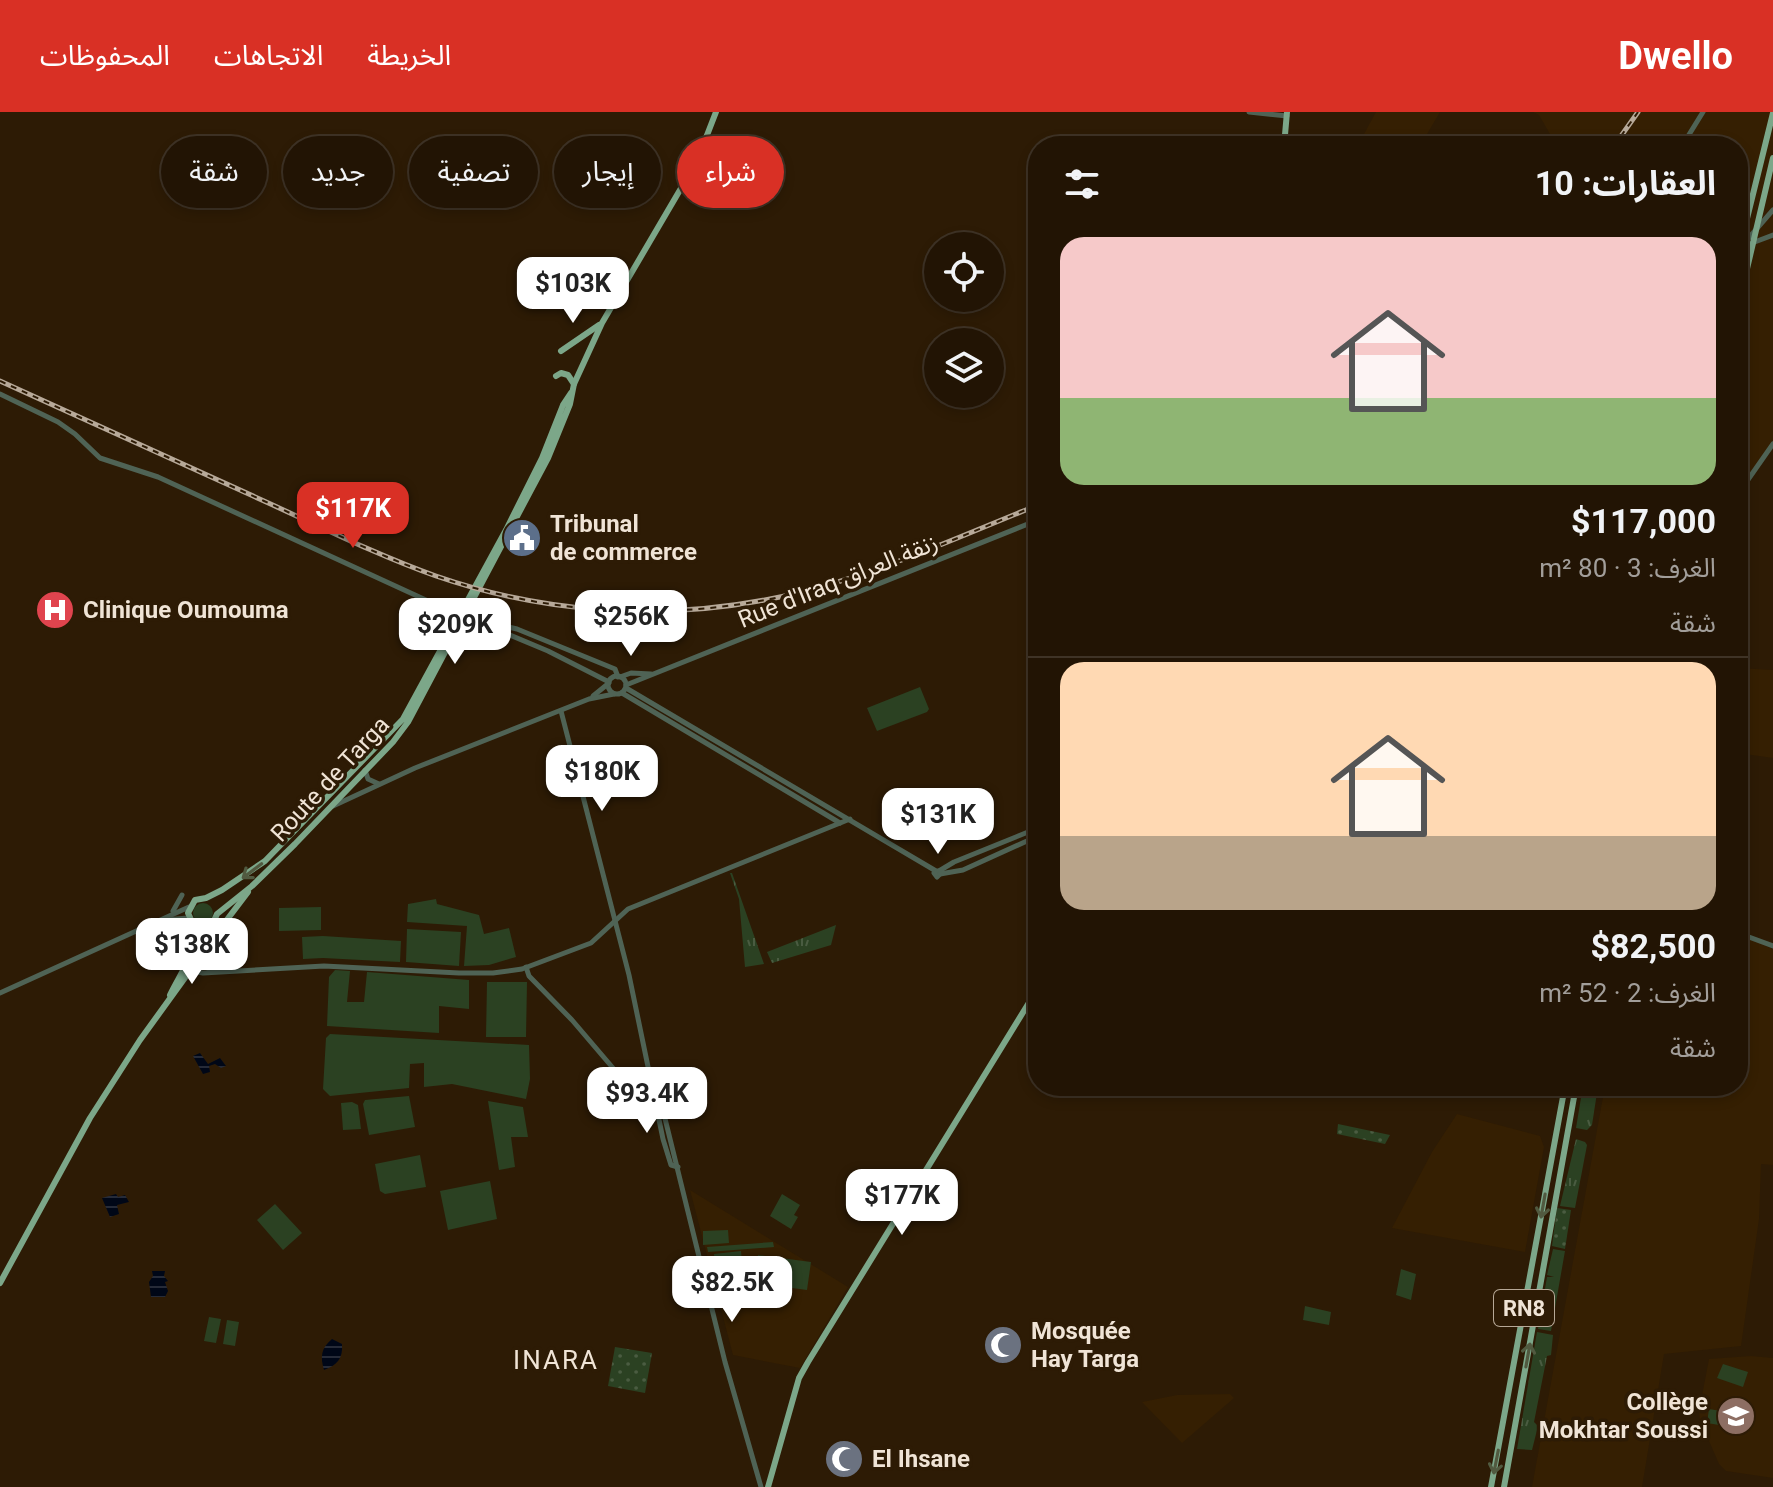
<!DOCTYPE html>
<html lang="ar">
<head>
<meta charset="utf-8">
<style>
  body { margin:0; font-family:Roboto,"Noto Sans Arabic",sans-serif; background:#2e2113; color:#f1f3f6; direction:rtl; height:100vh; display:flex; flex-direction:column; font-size:30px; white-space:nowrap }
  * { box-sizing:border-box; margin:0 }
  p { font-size:26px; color:#a29e9a }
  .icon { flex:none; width:44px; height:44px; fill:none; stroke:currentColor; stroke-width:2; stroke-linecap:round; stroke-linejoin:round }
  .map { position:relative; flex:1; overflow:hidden; direction:ltr }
  .details { position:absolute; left:1028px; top:24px; width:720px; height:960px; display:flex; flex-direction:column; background:#221404; border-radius:32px; box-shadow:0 4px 12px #0003,0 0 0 2px #3f3326; direction:rtl }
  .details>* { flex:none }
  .guide { position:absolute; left:24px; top:24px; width:760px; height:72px; direction:rtl; display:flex; gap:16px }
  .tools { position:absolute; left:924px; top:120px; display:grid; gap:16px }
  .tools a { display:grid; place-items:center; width:80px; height:80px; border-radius:50%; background:#221404; box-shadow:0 4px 12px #0003,0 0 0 2px #3f3326; font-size:40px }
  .price { position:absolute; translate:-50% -68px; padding:0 18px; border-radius:16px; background:#fff; color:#222; font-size:26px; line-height:52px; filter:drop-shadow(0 2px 4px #0008) }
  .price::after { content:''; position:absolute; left:50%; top:48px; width:24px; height:18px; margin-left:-12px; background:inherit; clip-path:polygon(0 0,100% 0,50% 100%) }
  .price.selected { background:#d93025; color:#fff }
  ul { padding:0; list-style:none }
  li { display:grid; align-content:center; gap:16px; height:424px; padding:0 32px }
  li+li { border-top:2px solid #3f3326 }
  li span { display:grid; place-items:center; height:248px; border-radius:24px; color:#555 }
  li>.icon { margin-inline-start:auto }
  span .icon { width:144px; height:144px; fill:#fffc; stroke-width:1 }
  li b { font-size:34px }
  h2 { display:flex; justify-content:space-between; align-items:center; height:96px; padding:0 32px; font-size:34px }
  .pill { padding:0 28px; border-radius:36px; background:#221404; box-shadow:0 4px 12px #0003,0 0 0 2px #3f3326; font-size:28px; line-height:72px }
  .pill.selected { background:#d93025; color:#fff }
  header { display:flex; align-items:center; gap:48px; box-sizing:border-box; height:112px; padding:0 40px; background:#d93025; color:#fff }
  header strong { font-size:38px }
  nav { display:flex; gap:44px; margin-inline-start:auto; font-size:28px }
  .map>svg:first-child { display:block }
  .built { fill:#351f02 }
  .grass { fill:url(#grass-tufts) }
  .park { fill:url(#park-dots) }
  .garden { fill:#2b4122 }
  .water { fill:url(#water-rules) }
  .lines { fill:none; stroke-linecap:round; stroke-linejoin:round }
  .minor { stroke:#4f6355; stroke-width:5 }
  .major { stroke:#7ca789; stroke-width:6 }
  .rail-casing { stroke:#b7a999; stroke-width:5 }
  .rail { stroke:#2d1b05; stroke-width:2; stroke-dasharray:6; stroke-linecap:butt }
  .minor-bridge { stroke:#4f6355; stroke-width:5 }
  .oneway { stroke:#515a40 }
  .labels { text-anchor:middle; stroke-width:7; stroke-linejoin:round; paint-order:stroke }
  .shield { fill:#2d1b05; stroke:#b6a897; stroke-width:2 }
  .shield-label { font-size:22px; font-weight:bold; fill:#f0e4d6 }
  .poi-label { font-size:24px; font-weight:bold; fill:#f0e4d6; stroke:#2d1b05; text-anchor:start }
  .street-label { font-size:24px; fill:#f0e4d6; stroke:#2d1b05 }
  .neighbourhood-label { font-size:26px; letter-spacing:2px; fill:#f0e4d6; stroke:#2d1b05 }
</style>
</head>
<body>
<header>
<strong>Dwello</strong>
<nav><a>الخريطة</a><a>الاتجاهات</a><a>المحفوظات</a></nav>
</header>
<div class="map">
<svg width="1773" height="1375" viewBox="0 0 1773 1375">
  <defs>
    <pattern id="grass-tufts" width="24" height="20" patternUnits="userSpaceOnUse" patternTransform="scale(2)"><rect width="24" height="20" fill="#2b4122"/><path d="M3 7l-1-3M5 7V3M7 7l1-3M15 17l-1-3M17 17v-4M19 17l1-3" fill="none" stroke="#4a5c41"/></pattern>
    <pattern id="park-dots" width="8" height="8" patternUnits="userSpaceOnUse" patternTransform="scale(2)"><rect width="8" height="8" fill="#2b4122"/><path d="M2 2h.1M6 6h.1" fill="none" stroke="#4a5c41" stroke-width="1.8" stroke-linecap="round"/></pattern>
    <pattern id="water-rules" width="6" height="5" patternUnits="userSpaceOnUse" patternTransform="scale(2)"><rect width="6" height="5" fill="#000717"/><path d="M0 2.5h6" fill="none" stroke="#262b38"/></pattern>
  </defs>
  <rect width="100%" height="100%" fill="#2d1b05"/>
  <g class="built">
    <polygon points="1376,0 1440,0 1420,34 1354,34 1364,22"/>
    <polygon points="1533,0 1773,0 1773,333 1738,385 1738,34 1551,34 1554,29 1539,3"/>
    <polygon points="1738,556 1773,558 1773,646 1738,641"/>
    <polygon points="1738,823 1773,837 1773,1053 1761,1052 1759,1107 1741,1234 1664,1242 1642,1375 1532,1375 1605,974 1738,974"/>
    <polygon points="1457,1002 1540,1024 1544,1035 1525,1140 1392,1116 1432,1040"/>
    <polygon points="690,1078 848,1175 800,1256 733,1243"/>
    <polygon points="1751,1244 1773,1246 1773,1366 1726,1359 1719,1352 1700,1308 1699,1299 1709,1247"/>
    <polygon points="1230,1282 1234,1286 1182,1331 1142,1290 1177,1283"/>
  </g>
  <g class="grass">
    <polygon points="730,761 732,761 764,852 745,855 739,787"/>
    <polygon points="836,813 831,833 772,851 767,840"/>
    <polygon points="1583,974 1598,974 1592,1013 1587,1018 1576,1016"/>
    <polygon points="1576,1027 1585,1030 1587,1033 1575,1096 1560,1094"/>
    <polygon points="1537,1220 1553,1223 1551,1243 1547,1244 1534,1310 1538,1314 1532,1338 1517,1337"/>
  </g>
  <g class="park">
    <polygon points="1338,1012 1390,1023 1385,1032 1337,1022"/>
    <polygon points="1557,1096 1571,1098 1565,1137 1552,1134"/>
    <polygon points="615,1235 652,1241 645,1281 608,1274"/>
  </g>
  <g class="garden">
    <polygon points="920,575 929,597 927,600 877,619 867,596"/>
    <polygon points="436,787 437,792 479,803 484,822 509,816 516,845 489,853 464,854 467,814 407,810 408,792"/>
    <circle cx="203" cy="801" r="10"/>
    <polygon points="321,795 321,818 279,819 279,796"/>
    <polygon points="407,817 461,820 459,854 406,850"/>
    <polygon points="323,824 401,829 400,850 323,846 303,847 302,825"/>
    <polygon points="335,858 350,859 347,890 364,890 367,860 469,868 469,897 439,894 439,921 327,914 329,865"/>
    <polygon points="487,870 527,870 526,925 486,925"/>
    <polygon points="330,922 529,933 530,967 526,987 452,972 424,975 424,951 410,952 409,976 330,984 323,977 326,926"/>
    <polygon points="409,984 415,1015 369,1023 363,992 365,988"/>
    <polygon points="488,989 523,995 528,1025 511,1025 515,1055 499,1058"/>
    <polygon points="352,990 358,993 361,1017 343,1018 341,991"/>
    <polygon points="420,1043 426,1075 385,1082 380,1079 375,1052"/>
    <polygon points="490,1069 497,1107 448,1118 440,1079"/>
    <polygon points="782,1082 800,1093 794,1103 798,1105 791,1117 770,1104"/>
    <polygon points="275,1092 302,1121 283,1138 257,1108"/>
    <polygon points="728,1118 729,1131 703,1133 703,1119"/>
    <polygon points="773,1130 774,1135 708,1140 707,1135"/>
    <polygon points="1553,1137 1565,1139 1551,1219 1538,1217 1547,1165 1554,1165 1547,1163"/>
    <polygon points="741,1139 746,1190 719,1193 714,1142"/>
    <polygon points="758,1143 811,1150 807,1178 754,1171"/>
    <polygon points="1401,1157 1416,1162 1411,1188 1396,1183"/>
    <polygon points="1305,1194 1331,1200 1329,1213 1303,1208"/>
    <polygon points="209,1205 221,1207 216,1231 204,1229"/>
    <polygon points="227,1208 239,1210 235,1234 223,1232"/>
    <polygon points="1723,1252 1748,1260 1743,1275 1717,1266"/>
    <polygon points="1709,1297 1733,1301 1731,1315 1707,1311"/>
  </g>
  <g class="water">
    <polygon points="200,941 208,952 220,946 226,954 221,956 215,952 209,954 210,960 203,962 193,944"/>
    <polygon points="116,1082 118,1085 125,1083 129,1090 117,1093 119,1102 110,1105 102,1086"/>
    <polygon points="152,1159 165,1159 164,1164 168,1169 165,1170 168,1179 165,1185 151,1185 149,1170 153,1164"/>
    <path d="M332,1227L342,1232C343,1247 337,1253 324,1258C320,1245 321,1236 332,1227Z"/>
  </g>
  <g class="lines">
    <g class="minor">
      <polyline points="1249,0 1287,4"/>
      <polyline points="1682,34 1703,0"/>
      <polyline points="1752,131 1773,123"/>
      <polyline points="1740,136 1773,98"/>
      <polyline points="0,282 58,310 75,322 100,346 158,365 452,500"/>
      <polyline points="1738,382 1773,332"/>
      <polyline points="469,506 517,517 615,557 618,565"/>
      <polyline points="486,513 548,539 609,570"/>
      <circle cx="617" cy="573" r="9"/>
      <polyline points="620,565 631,561 651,562"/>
      <polyline points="626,573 1038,408"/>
      <polyline points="626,576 936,759"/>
      <polyline points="622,581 840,711"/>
      <polyline points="593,584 609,571"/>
      <polyline points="561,599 629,863 663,1027 671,1053 678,1055"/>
      <polyline points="365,658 368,667 379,672"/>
      <polyline points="333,694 415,656 589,587 614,582"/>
      <polygon points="938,759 940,762 937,765 934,761"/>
      <polyline points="939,759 954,750 1038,716"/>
      <polyline points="940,762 963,758 1038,724"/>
      <polyline points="173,799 182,783"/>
      <polyline points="164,808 188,806"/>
      <polyline points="1738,821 1773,834"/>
      <polyline points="200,845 202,853 213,859"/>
      <polyline points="186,852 192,859 203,861 324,854 459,861 493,861 522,857 591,831 628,797 850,707"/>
      <polyline points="526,855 529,864 572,908 630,976 653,971"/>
      <polyline points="0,881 189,795"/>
      <polyline points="652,966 656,970 725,1250 761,1375"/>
    </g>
    <g class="major">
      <polyline points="1284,34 1287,0"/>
      <polyline points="1738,143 1773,1"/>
      <polyline points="1738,195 1773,46"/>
      <polyline points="561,239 599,213"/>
      <polyline points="556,264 561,261 568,263 574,272"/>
      <polyline points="571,281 563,293 542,346 506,418 403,607 265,749 222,778 206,786 195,788 188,801 193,812 202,816 213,811 217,802 252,774 295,732 393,630 408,610 548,346 570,292 574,272 602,211 697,49 716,0"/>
      <polyline points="204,838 248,780"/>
      <path d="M170,883C181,860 199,838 193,812"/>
      <polyline points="0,1171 90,1006 140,928 200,845 210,813"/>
      <polyline points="768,1375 799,1266 808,1250 1038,876"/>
      <polyline points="1491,1375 1565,974"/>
      <polyline points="1504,1375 1576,974"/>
    </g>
    <defs>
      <g id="rail">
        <polyline points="1614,34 1638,0"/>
        <path d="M0,269C88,309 176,349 264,389C321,415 377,443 436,464C543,501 659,509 770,487C863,469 951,428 1038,393"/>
      </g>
    </defs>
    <use href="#rail" class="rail-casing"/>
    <use href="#rail" class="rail"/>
    <polyline class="minor-bridge" points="452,500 469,506"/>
  </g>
  <defs><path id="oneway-shaft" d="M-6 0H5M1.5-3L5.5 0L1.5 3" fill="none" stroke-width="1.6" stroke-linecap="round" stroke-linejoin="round" transform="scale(2)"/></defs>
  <g class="oneway">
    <use href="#oneway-shaft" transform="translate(252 759) rotate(143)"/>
    <use href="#oneway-shaft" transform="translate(1543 1094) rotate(100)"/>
    <use href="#oneway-shaft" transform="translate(1528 1243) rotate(-80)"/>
    <use href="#oneway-shaft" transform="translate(1496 1350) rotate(101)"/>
  </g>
  <defs>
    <symbol id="civic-disc" viewBox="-11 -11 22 22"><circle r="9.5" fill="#5c6f8a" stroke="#2d1b05"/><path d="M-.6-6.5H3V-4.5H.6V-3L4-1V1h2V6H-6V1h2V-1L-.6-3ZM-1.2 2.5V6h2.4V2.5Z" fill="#fff"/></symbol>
    <symbol id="hospital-disc" viewBox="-11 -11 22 22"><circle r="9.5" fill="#e0444e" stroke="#2d1b05"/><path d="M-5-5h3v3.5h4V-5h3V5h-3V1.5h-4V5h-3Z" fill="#fff"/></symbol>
    <symbol id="mosque-disc" viewBox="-11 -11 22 22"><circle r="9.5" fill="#6b7280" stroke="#2d1b05"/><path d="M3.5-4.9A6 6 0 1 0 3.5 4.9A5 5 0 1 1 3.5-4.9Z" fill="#fff"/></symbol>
    <symbol id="university-disc" viewBox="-11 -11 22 22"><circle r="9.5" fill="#8d6e63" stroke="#2d1b05"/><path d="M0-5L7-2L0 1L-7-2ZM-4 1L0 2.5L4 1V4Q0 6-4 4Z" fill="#fff"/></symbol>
  </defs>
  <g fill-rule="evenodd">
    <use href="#civic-disc" x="500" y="404" width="44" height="44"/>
    <use href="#hospital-disc" x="33" y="476" width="44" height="44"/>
    <use href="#mosque-disc" x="981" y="1211" width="44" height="44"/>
    <use href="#university-disc" x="1714" y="1282" width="44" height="44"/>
    <use href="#mosque-disc" x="822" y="1325" width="44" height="44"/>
  </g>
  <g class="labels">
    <rect class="shield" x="1494" y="1178" width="60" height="36" rx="6"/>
    <g class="shield-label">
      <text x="1524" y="1204">RN8</text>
    </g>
    <g class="poi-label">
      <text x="550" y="420">Tribunal<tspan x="550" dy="28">de commerce</tspan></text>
      <text x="83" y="506">Clinique Oumouma</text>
      <text x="1031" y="1227">Mosquée<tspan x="1031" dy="28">Hay Targa</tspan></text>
      <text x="1708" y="1298" text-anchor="end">Collège<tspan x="1708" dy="28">Mokhtar Soussi</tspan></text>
      <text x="872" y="1355">El Ihsane</text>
    </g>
    <g class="street-label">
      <text transform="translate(838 469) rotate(-22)" y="8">Rue d'Iraq زنقة العراق</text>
      <text transform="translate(330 667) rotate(-47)" y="8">Route de Targa</text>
    </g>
    <g class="neighbourhood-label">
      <text x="556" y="1257">INARA</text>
    </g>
  </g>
</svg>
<div class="tools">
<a><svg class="icon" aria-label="locate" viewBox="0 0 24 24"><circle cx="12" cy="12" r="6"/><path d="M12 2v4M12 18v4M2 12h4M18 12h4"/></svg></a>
<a><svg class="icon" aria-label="layers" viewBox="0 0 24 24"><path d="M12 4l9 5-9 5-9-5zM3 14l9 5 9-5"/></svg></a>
</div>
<b class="price" style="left:573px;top:213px">$103K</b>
<b class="price selected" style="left:353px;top:438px">$117K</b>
<b class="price" style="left:631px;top:546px">$256K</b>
<b class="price" style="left:455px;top:554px">$209K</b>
<b class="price" style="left:602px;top:701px">$180K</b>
<b class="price" style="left:938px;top:744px">$131K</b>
<b class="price" style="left:192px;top:874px">$138K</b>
<b class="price" style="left:647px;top:1023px">$93.4K</b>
<b class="price" style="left:902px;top:1125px">$177K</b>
<b class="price" style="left:732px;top:1212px">$82.5K</b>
<div class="guide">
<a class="pill selected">شراء</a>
<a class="pill">إيجار</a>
<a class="pill">تصفية</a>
<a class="pill">جديد</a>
<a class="pill">شقة</a>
</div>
<section class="details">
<h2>العقارات: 10<svg class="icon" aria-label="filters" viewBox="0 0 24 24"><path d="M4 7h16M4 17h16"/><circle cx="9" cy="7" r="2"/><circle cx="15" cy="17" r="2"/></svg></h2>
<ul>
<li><span style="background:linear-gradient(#f6c9c9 65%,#8fb573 0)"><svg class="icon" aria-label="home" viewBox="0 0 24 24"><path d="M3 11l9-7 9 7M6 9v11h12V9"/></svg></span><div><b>$117,000</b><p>الغرف: 3 · 80 m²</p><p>شقة</p></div></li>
<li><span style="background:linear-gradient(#ffd9b3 70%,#b9a48a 0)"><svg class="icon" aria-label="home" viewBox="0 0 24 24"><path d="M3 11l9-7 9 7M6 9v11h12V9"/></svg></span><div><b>$82,500</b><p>الغرف: 2 · 52 m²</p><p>شقة</p></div></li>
</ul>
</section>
</div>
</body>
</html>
